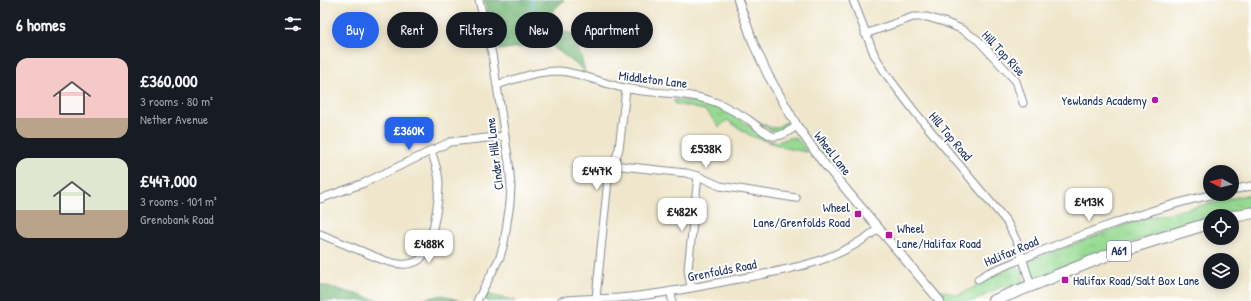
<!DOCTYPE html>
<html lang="en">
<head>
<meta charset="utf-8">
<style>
  body { margin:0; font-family:"Patrick Hand",sans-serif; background:#242831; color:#f1f3f6; height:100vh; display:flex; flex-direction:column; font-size:15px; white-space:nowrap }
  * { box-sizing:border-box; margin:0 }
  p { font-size:13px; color:#9ea1a6 }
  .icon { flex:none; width:22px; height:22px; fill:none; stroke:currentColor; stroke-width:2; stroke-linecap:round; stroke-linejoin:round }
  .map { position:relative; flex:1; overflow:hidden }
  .side { display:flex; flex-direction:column; background:#171b24; width:320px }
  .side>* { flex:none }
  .banner { position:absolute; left:12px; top:12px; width:380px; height:36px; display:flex; gap:8px }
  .needle { width:26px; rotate:277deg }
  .tools { position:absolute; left:883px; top:165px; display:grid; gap:8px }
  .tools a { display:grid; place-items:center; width:36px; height:36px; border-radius:50%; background:#171b24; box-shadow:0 2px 10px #0003; font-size:20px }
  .price { position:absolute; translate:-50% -34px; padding:0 9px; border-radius:8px; background:#fff; color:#222; font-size:13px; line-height:26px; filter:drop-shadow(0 1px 2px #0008) }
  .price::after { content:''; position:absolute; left:50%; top:24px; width:12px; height:9px; margin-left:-6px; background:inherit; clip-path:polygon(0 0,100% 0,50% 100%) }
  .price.active { background:#2563eb; color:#fff }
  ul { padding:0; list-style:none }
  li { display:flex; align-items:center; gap:12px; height:100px; padding:0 16px }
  li span { display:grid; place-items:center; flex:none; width:112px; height:80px; border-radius:12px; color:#555 }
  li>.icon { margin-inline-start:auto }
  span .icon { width:48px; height:48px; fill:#fffc; stroke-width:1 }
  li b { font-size:17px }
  h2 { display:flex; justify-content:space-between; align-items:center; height:48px; padding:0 16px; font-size:17px }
  .tag { padding:0 14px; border-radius:18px; background:#171b24; box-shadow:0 2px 10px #0003; font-size:14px; line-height:36px }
  .tag.active { background:#2563eb; color:#fff }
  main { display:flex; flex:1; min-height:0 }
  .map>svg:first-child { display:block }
  .grass { fill:url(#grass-tufts); stroke:#598478 }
  .forest { fill:url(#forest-crowns); stroke:#4a746d }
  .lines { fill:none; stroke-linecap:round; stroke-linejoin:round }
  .stream { stroke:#58c0d5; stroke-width:2 }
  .minor-casing { stroke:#858a94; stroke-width:9 }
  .tertiary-casing { stroke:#858a94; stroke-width:10 }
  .trunk-casing { stroke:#858a94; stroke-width:13 }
  .minor { stroke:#fff; stroke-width:7 }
  .tertiary { stroke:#fff; stroke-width:8 }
  .trunk { stroke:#fff; stroke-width:11 }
  .poi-dot { fill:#b5179e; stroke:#fff; stroke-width:1.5 }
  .labels { text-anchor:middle; stroke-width:4; stroke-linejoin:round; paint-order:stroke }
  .shield { fill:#fff; stroke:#5f6d8e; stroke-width:1 }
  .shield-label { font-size:12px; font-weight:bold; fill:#1b2f5e }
  .street-label { font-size:13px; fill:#1b2f5e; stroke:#fff }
  .poi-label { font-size:13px; fill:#1b2f5e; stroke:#fff; text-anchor:end }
</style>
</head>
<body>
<main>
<section class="side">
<h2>6 homes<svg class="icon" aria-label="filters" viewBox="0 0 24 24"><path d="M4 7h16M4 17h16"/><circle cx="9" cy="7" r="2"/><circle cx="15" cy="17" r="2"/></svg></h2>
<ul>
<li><span style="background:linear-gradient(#f6c9c9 75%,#b9a48a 0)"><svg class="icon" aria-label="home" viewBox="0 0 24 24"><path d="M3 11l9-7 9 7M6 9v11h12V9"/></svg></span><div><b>£360,000</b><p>3 rooms · 80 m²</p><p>Nether Avenue</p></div></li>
<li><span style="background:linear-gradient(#dfe7d0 65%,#b9a48a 0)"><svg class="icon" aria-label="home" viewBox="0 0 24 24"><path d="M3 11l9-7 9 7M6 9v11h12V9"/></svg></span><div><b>£447,000</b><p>3 rooms · 101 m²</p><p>Grenobank Road</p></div></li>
</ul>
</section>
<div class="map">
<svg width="931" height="301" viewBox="0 0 931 301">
  <defs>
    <pattern id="grass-tufts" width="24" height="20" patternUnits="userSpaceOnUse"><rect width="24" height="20" fill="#97da92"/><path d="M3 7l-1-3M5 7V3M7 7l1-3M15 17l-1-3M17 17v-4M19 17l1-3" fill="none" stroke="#82bb80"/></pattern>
    <pattern id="forest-crowns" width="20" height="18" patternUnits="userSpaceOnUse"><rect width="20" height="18" fill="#79ba7c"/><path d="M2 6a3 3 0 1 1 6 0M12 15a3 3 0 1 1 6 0" fill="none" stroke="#629869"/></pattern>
  </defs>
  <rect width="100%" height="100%" fill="#fff"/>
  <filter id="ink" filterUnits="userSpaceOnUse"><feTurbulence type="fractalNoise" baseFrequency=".025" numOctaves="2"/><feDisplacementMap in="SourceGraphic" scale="8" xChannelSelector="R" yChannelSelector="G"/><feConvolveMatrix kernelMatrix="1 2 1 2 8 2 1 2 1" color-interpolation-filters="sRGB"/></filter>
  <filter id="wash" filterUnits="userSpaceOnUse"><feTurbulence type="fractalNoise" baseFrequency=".012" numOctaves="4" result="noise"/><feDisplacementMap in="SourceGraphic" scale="16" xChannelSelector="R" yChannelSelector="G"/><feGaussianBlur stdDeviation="0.9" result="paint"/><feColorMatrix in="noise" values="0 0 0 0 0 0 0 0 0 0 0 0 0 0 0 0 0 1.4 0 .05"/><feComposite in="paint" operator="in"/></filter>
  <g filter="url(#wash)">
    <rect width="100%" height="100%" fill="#efe6cb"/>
    <g class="grass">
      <path d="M354,100C386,101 403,109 429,126C435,130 442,139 449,141C470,146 469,124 487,152L465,148L447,141L431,136L407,120L399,127L390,115L384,110L355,104Z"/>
      <path d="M436,120L449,127L456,128L466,122L468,124C463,142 444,126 436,120Z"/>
      <polygon points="931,194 931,208 890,216 890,217 843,231 713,279 710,276 706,262 818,220"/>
      <polygon points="696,266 700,269 704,279 702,283 697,286 681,287 667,294 655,301 628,301 618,289 637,295 649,290 666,280"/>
      <polygon points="166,294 195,301 167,301"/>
    </g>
    <g class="forest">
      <polygon points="164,0 244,0 233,11 239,30 255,35 265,71 228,43 179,50"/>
      <polygon points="0,284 60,301 0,301"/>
      <polygon points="123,295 139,301 95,301 98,300"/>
    </g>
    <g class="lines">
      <polyline class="stream" points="212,0 218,39"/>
    </g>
  </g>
  <g filter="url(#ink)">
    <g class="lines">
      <defs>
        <g id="minor">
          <polyline points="533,0 554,54 566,74 595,112 687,222 698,244 711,286"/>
          <polyline points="545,34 593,17 607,17 624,22 641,29 658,40 696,81 703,103"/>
          <path d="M177,85C198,78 217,71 239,71C258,72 284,84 304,88C335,95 371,91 400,104C410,109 420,114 429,120C436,125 444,133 452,136C461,138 470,130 477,126"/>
          <polyline points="292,165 366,173 378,176 400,186 476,198"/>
          <polyline points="912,190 931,186"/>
          <polyline points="0,199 44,183 130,142 185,136"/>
          <path d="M0,234L63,260C75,264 88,267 99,260C112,251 119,199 119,183C119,172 114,161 111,150"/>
          <path d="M658,279L668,273C742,242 815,212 894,194"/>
          <polyline points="371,288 368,269 378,176"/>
          <polyline points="351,291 352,301"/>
          <polyline points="276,298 288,180 299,149 306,89"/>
          <polyline points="157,301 180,257 184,243 190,203 191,186 189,163 172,54 159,0"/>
          <path d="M241,301C260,298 279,299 298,298C337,295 374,288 412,280C465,270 516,264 559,228"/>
        </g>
        <polyline id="tertiary" points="418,0 434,45 448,75 477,126 502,161 620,301"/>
        <g id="trunk">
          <polyline points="912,217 931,213"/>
          <polyline points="673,301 793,253 890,223"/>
        </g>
      </defs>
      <use href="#minor" class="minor-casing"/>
      <use href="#tertiary" class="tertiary-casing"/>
      <use href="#trunk" class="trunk-casing"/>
      <use href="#minor" class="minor"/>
      <use href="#tertiary" class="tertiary"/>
      <use href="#trunk" class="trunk"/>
    </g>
  </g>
  <g class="poi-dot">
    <circle cx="835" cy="100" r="4"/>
    <rect x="534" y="210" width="8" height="8" rx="2"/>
    <rect x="565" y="231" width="8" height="8" rx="2"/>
    <rect x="741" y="276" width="8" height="8" rx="2"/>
  </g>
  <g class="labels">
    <rect class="shield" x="787" y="241" width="24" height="20" rx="3"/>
    <g class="shield-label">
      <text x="799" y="255">A61</text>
    </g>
    <g class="street-label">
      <text transform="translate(684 53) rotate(47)" y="5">Hill Top Rise</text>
      <text transform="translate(333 79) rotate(7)" y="5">Middleton Lane</text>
      <text transform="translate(631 136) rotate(50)" y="5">Hill Top Road</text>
      <text transform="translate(513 153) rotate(52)" y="5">Wheel Lane</text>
      <text transform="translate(174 154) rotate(-97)" y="5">Cinder Hill Lane</text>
      <text transform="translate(691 251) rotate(-23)" y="5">Halifax Road</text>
      <text transform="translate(402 270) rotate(-11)" y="5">Grenfolds Road</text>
    </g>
    <g class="poi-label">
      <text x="827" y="105">Yewlands Academy</text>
      <text x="530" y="212">Wheel<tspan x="530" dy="15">Lane/Grenfolds Road</tspan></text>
      <text x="577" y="233" text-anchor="start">Wheel<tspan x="577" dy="15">Lane/Halifax Road</tspan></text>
      <text x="753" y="285" text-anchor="start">Halifax Road/Salt Box Lane</text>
    </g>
  </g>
</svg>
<div class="tools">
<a><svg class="needle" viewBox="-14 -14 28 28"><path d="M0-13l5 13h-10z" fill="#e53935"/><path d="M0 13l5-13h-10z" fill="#9ea1a6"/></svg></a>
<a><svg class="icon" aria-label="locate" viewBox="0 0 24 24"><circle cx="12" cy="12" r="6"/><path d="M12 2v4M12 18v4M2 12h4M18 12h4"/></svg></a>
<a><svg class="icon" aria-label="layers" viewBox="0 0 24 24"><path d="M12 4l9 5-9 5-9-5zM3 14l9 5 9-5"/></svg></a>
</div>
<b class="price active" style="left:89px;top:151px">£360K</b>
<b class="price" style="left:386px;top:169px">£538K</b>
<b class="price" style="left:277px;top:191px">£447K</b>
<b class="price" style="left:769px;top:222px">£413K</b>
<b class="price" style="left:362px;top:232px">£482K</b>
<b class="price" style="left:109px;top:264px">£488K</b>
<div class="banner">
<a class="tag active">Buy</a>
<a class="tag">Rent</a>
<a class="tag">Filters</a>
<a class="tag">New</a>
<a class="tag">Apartment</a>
</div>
</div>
</main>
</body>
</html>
